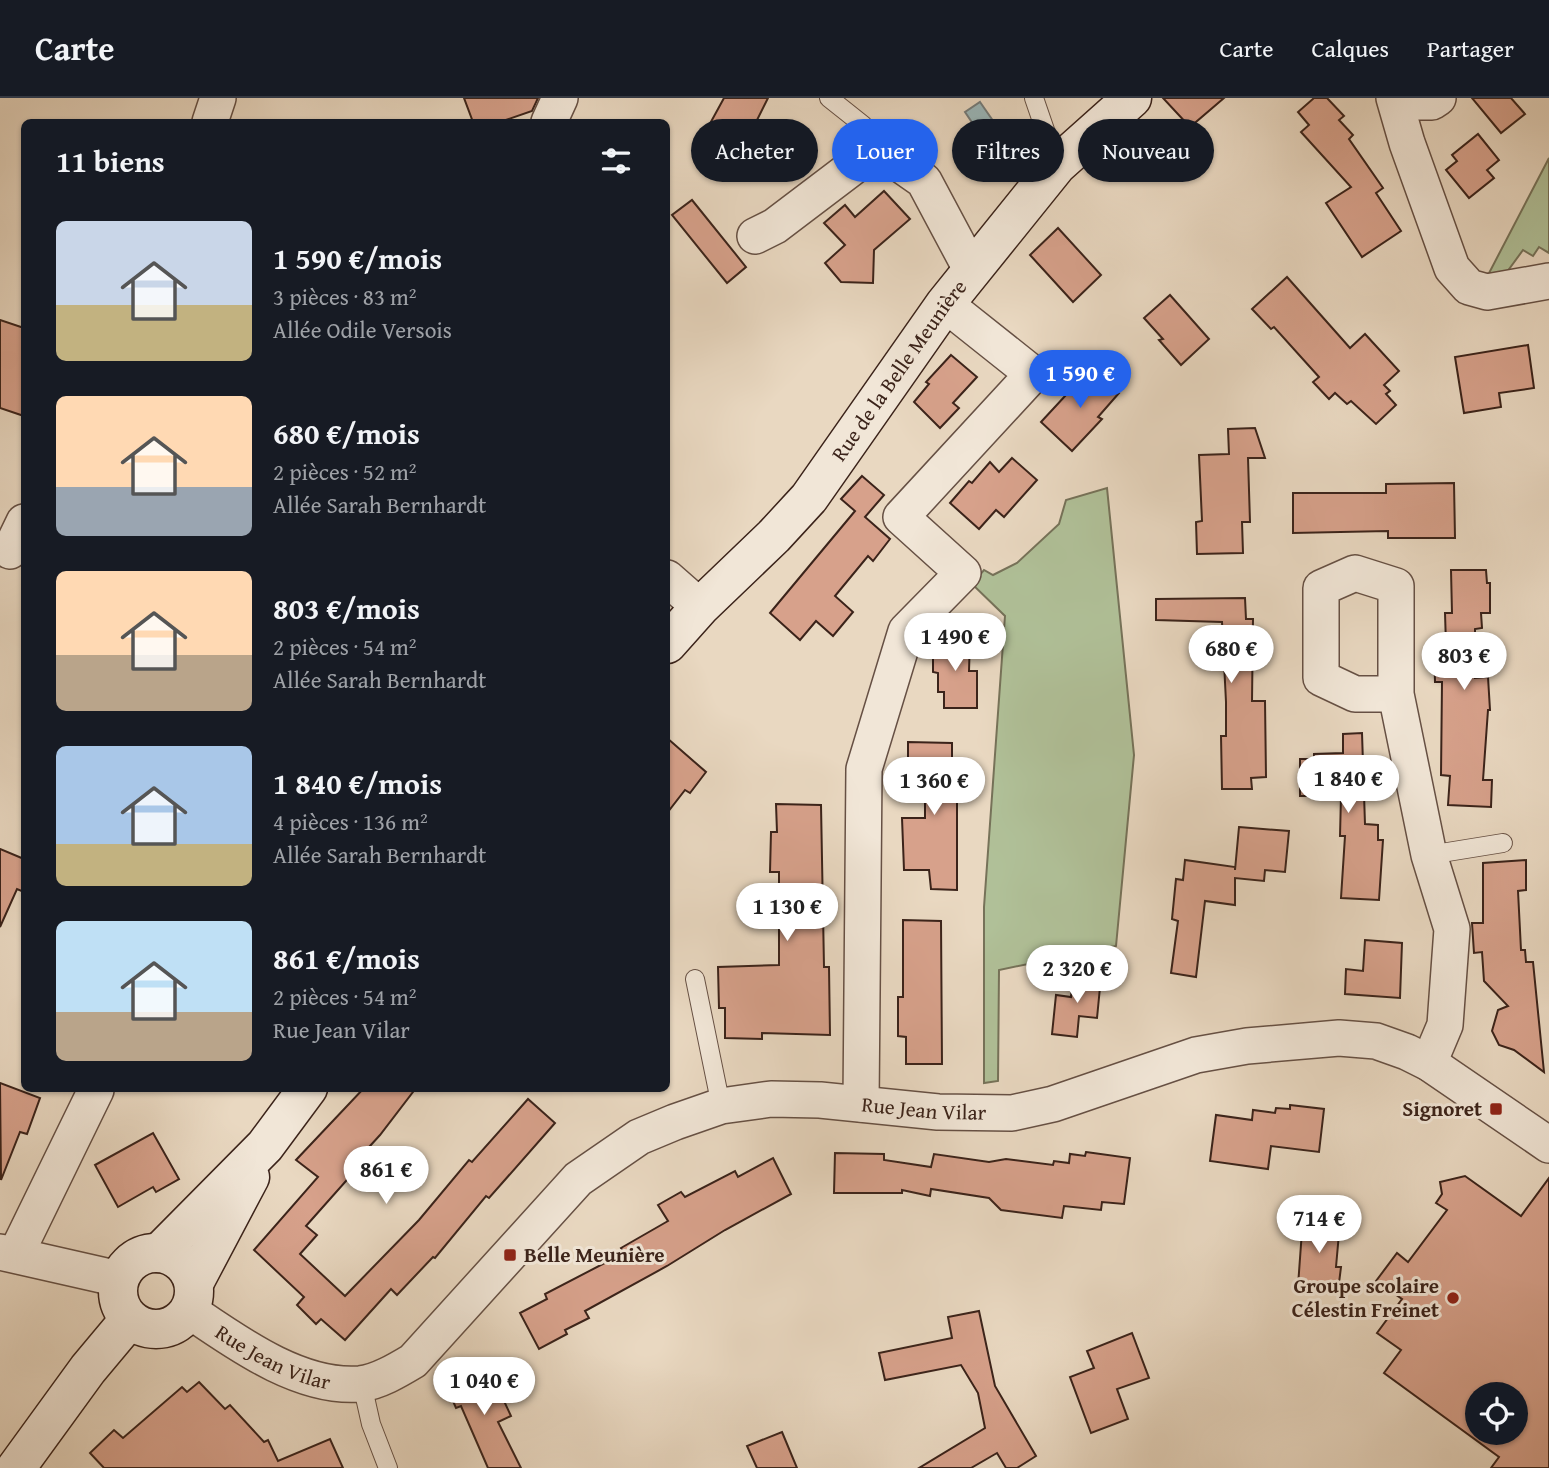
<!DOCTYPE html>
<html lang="fr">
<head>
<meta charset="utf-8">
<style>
  body { margin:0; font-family:"Gentium Book Plus",serif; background:#20242c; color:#f1f3f6; height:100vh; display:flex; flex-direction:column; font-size:26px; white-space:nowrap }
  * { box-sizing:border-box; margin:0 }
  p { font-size:23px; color:#9ea1a6 }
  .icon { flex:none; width:38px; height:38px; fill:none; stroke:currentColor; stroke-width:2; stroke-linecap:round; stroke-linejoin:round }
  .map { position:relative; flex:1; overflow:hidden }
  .drawer { position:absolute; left:21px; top:21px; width:649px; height:973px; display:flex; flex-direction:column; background:#171b24; border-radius:10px; box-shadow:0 2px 5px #0004 }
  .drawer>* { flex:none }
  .guide { position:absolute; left:691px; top:21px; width:665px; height:63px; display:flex; gap:14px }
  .controls { position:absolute; left:1465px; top:1284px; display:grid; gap:14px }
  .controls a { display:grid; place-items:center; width:63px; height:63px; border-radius:50%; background:#171b24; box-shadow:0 2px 5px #0004; font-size:35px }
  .price { position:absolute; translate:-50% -60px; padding:0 16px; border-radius:24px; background:#fff; color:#222; font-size:23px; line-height:46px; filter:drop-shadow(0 2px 4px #0008) }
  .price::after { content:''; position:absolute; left:50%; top:42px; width:21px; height:16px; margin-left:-10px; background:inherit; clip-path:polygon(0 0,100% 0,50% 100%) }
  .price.selected { background:#2563eb; color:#fff }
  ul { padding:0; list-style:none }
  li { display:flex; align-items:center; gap:21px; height:175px; padding:0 35px }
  li span { display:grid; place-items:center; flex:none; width:196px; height:140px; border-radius:10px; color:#555 }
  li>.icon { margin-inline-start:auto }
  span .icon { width:84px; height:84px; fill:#fffc; stroke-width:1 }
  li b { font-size:30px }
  h2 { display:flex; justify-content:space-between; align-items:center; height:84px; padding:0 35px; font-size:30px }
  .chip { padding:0 24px; border-radius:32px; background:#171b24; box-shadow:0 2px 5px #0004; font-size:24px; line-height:63px }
  .chip.selected { background:#2563eb; color:#fff }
  header { display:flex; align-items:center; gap:42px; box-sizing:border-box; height:98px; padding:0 35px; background:#171b24; border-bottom:2px solid #363941 }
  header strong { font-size:33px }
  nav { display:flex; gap:38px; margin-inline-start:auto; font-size:24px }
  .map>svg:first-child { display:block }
  .green { fill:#b0c098; stroke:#767259; stroke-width:2 }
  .water { fill:#9ab8bb; stroke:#747c7b; stroke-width:2 }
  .building { fill:#d7a18b; stroke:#3b231a; stroke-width:2; fill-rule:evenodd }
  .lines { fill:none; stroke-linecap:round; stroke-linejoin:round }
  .lane-casing { stroke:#665044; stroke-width:20 }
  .street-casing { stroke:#665044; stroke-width:38 }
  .secondary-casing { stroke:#3b231a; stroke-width:41 }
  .lane { stroke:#f1e6d7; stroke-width:18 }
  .street { stroke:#f1e6d7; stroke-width:35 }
  .secondary { stroke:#f1e6d7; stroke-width:38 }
  .poi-dot { fill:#8f2418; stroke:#f1e6d7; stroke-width:2.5 }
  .labels { text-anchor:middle; stroke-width:6; stroke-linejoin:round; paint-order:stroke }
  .street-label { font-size:21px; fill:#3b231a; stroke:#f1e6d7 }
  .poi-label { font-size:21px; font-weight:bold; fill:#3b231a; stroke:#f1e6d7; text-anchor:end }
</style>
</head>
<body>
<header>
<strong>Carte</strong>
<nav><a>Carte</a><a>Calques</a><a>Partager</a></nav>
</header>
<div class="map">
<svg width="1549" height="1370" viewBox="0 0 1549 1370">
  <rect width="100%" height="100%" fill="#e9d8c1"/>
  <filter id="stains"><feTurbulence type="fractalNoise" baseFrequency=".00286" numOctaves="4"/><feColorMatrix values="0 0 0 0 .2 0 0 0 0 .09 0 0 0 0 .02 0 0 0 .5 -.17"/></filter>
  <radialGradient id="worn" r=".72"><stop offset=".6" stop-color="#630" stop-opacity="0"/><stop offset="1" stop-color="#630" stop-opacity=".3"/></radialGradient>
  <g class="green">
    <polygon points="1549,60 1549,155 1539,149 1533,158 1523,152 1504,178 1488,177"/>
    <polygon points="1107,390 1134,657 1116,848 999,872 998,983 984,985 984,809 1005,518 972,486 984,472 993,477 1017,465 1059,426 1066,402"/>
  </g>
  <polygon class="water" points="980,4 1005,40 990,51 965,14"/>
  <g class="building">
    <polygon points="464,0 538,0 532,13 500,24 473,24"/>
    <polygon points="724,0 768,0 755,26 762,30 746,60 736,55 733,61 721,55 712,72 695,63 695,53"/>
    <polygon points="1163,0 1224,0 1190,29"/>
    <polygon points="1314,0 1327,0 1344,18 1339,22 1353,37 1349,41 1383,90 1376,95 1401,133 1362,159 1326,105 1351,89 1301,34 1309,27 1298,14"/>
    <polygon points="1472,0 1511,0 1525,16 1501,35"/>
    <polygon points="1478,36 1499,62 1487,72 1494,80 1469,100 1446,72 1457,63 1452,57"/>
    <polygon points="884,93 910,121 874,152 873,185 841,184 825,165 845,147 824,125 845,107 855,119"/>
    <polygon points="692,102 746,169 727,185 672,117"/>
    <polygon points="1058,130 1101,177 1073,204 1030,157"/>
    <polygon points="1287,179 1350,250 1365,236 1399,273 1384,287 1390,293 1386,296 1396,307 1376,326 1351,303 1347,306 1335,295 1329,301 1313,284 1319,279 1274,229 1271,231 1252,211"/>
    <polygon points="1170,197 1209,241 1181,267 1159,242 1163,241 1144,220"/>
    <polygon points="0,222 24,230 24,318 0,310"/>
    <polygon points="1528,247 1534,290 1499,295 1501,309 1464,315 1455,259"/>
    <polygon points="951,257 977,279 953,305 959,310 940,330 914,304 929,286 926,284"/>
    <polygon points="1091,270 1119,295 1098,319 1102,321 1072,353 1041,324"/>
    <polygon points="1255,330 1265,360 1248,360 1250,424 1242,424 1243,455 1197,456 1196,424 1202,423 1199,357 1229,356 1228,331"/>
    <polygon points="1012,360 1037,382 1004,419 996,412 979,431 950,405 969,383 972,385 990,364 999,374"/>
    <polygon points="862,378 884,397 865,419 890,441 873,463 868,458 835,498 853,514 833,538 816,523 800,542 770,515 855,413 841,401"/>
    <polygon points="1454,385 1455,440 1388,440 1388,433 1293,435 1293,395 1386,395 1386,386"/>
    <polygon points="1451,472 1486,472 1487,485 1490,485 1490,515 1481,515 1482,530 1475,531 1475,580 1488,579 1490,612 1488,612 1483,682 1492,682 1491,709 1448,707 1450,678 1441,677 1442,584 1435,584 1434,547 1446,547 1445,515 1452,515"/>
    <polygon points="1245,500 1246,521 1253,521 1252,603 1265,603 1266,679 1251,680 1252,691 1222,691 1221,638 1226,638 1226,604 1222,524 1156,522 1156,501"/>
    <polygon points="933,540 970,540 969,573 977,573 977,610 944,610 944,594 938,594 938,575 933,574"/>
    <polygon points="1362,635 1365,726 1378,727 1378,742 1383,742 1379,802 1341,800 1345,738 1340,738 1341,698 1300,698 1300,661 1314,661 1314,656 1343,655 1343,636"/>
    <polygon points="667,640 706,674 690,695 685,692 667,715"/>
    <polygon points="908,644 952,645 952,670 957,671 957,792 931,791 929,772 904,772 902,720 925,720 925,674 908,673"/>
    <polygon points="776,706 821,707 824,869 829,869 830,937 762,935 762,941 725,940 725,910 719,910 718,869 779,867 779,774 770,774 771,734 777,734"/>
    <polygon points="1239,729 1289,733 1285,774 1265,772 1264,783 1235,780 1235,807 1205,803 1196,879 1171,875 1178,823 1172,821 1176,781 1183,782 1185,762 1235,769 1235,772"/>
    <polygon points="0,751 24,761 24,794 17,791 0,829"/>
    <polygon points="1526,762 1526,792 1518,793 1521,852 1525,852 1526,864 1533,864 1544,974 1514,952 1499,947 1492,933 1498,912 1508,908 1484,883 1482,854 1474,855 1472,825 1483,825 1483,765"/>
    <polygon points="903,822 941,823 942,966 906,966 906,939 898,938 898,899 903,899"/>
    <polygon points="1365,842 1402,845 1400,900 1345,896 1346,871 1363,873"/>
    <polygon points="1073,877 1101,879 1097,920 1079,918 1077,939 1052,936 1056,897 1071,899"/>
    <polygon points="0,985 40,1000 27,1036 20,1034 1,1082"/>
    <polygon points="364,990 416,990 380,1037 349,1071 354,1074 306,1128 317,1137 300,1156 345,1198 419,1122 469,1062 472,1064 528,1001 555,1025 489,1100 486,1098 435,1160 433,1159 397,1197 391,1191 345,1242 321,1221 316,1226 297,1207 304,1199 254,1152 318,1079 296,1062"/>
    <polygon points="1290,1007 1324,1011 1319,1054 1271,1048 1268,1071 1210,1063 1216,1017 1252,1022 1253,1012 1275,1015 1276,1010 1290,1011"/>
    <polygon points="153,1035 179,1081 156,1094 153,1089 118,1109 95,1067"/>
    <polygon points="1086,1054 1130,1060 1124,1106 1102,1104 1101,1112 1064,1108 1062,1120 1001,1112 989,1100 931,1091 930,1098 902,1092 902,1095 834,1095 835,1055 884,1056 884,1062 931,1069 934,1056 989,1064 1006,1061 1053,1067 1054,1063 1069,1065 1070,1056 1085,1058"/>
    <polygon points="773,1060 791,1096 725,1132 667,1168 585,1213 589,1220 565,1232 567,1236 539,1251 520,1215 547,1201 545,1196 624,1155 621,1150 668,1123 658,1107 681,1094 685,1099 735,1073 738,1079"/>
    <path d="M1465,1078L1521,1118L1549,1080V1370H1491L1499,1359L1384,1275L1401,1252L1377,1235L1402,1201L1376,1183L1397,1155L1408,1164L1447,1112L1436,1105L1442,1096L1440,1084ZM1477,1297H1516V1335H1477Z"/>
    <polygon points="1303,1119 1340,1124 1336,1169 1341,1169 1338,1193 1298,1188"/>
    <polygon points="979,1213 995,1288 1036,1358 1017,1370 1006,1370 997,1355 971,1370 919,1370 985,1330 978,1295 961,1267 885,1282 879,1255 952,1240 948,1219"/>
    <polygon points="1132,1235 1149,1280 1117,1291 1128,1321 1091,1335 1070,1279 1094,1270 1087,1253"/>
    <polygon points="483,1269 494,1292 498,1290 511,1318 498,1324 521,1370 488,1370 461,1308 456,1310 445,1285"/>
    <polygon points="199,1284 225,1311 230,1307 264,1344 268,1342 278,1363 330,1341 343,1370 104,1370 90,1355 114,1332 123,1340 182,1289 187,1294"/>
    <polygon points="782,1334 797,1370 757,1370 747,1348"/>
  </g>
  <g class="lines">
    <defs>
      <g id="lane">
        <polyline points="829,0 863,27 886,61"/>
        <polyline points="1034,0 1057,67"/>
        <polyline points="1429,757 1503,745"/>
        <polyline points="695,881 721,1008"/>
        <polyline points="362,1286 371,1326 388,1370"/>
      </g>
      <g id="street">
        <polyline points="1394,0 1407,45 1452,170 1469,189 1487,194 1549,183"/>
        <polyline points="1396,4 1432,4 1438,0"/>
        <polyline points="210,24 218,0"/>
        <polyline points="549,24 560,0"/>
        <polyline points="755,138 775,128 866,59 894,62 924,83 972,173"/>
        <polyline points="10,453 24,424"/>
        <polyline points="667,480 700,509"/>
        <polyline points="1396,596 1355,596 1321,580 1321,490 1355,475 1396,488 1396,596 1429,757 1452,831 1445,927 1429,965"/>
        <polyline points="861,1006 864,671 906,533 963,475 901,419 1033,276 945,206"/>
        <polyline points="0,1154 119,1181"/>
        <polyline points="16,1156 96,992"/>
        <path id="s1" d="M190,1213C237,1245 300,1291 360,1286C378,1284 398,1272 413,1263L578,1081L639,1039L675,1024L721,1008L771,1001L820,1002L938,1014L1012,1015L1053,1006L1196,957L1247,948L1339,940L1376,943L1407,954L1429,965L1549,1047"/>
      </g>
      <g id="secondary">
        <path id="s2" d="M667,546L700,509L774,438L809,400L945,206L1057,67L1132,0"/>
        <circle cx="156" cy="1193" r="38"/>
        <polyline points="159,1155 265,1048 308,990"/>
        <polyline points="194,1185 250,1079"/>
        <polyline points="16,1370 88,1271 129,1222"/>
      </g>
    </defs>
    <use href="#lane" class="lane-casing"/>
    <use href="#street" class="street-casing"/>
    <use href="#secondary" class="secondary-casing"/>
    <use href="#lane" class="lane"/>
    <use href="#street" class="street"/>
    <use href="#secondary" class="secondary"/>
  </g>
  <g class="poi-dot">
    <rect x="1489" y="1004" width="14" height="14" rx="3.5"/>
    <rect x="503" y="1150" width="14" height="14" rx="3.5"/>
    <circle cx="1453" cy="1200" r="7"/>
  </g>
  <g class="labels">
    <g class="street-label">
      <text dy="7" stroke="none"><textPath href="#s2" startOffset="360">Rue de la Belle Meunière</textPath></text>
      <text dy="7" stroke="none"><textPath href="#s1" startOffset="858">Rue Jean Vilar</textPath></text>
      <text dy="7" stroke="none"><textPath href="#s1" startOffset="96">Rue Jean Vilar</textPath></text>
    </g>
    <g class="poi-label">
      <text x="1482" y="1018">Signoret</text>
      <text x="524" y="1164" text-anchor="start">Belle Meunière</text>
      <text x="1439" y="1195">Groupe scolaire<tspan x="1439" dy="24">Célestin Freinet</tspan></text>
    </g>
  </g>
  <rect width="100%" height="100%" filter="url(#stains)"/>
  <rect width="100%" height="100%" fill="url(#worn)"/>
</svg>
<div class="controls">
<a><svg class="icon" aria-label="locate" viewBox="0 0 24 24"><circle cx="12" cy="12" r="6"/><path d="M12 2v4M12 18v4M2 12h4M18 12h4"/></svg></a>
</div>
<b class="price selected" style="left:1080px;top:312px">1 590 €</b>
<b class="price" style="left:955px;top:575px">1 490 €</b>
<b class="price" style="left:1231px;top:587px">680 €</b>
<b class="price" style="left:1464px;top:594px">803 €</b>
<b class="price" style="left:1348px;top:717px">1 840 €</b>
<b class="price" style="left:934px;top:719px">1 360 €</b>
<b class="price" style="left:787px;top:845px">1 130 €</b>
<b class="price" style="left:1077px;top:907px">2 320 €</b>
<b class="price" style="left:386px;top:1108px">861 €</b>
<b class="price" style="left:1319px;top:1157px">714 €</b>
<b class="price" style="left:484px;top:1319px">1 040 €</b>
<div class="guide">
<a class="chip">Acheter</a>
<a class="chip selected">Louer</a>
<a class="chip">Filtres</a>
<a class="chip">Nouveau</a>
</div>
<section class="drawer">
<h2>11 biens<svg class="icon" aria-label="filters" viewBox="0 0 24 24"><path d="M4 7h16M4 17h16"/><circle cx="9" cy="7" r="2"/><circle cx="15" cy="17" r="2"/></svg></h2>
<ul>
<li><span style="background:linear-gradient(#c9d6e8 60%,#c2b280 0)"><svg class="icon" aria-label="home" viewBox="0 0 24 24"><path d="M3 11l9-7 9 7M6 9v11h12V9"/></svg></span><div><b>1 590 €/mois</b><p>3 pièces · 83 m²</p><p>Allée Odile Versois</p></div></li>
<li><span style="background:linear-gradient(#ffd9b3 65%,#9aa5b1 0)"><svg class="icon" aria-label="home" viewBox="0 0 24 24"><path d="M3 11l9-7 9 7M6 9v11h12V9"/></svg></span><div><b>680 €/mois</b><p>2 pièces · 52 m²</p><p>Allée Sarah Bernhardt</p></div></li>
<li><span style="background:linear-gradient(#ffd9b3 60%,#b9a48a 0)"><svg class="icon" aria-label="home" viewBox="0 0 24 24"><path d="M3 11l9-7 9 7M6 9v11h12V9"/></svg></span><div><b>803 €/mois</b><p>2 pièces · 54 m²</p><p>Allée Sarah Bernhardt</p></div></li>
<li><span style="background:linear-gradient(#a9c7e8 70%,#c2b280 0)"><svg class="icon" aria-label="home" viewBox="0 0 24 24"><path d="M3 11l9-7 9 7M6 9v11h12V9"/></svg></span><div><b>1 840 €/mois</b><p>4 pièces · 136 m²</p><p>Allée Sarah Bernhardt</p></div></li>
<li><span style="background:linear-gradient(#bfe0f5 65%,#b9a48a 0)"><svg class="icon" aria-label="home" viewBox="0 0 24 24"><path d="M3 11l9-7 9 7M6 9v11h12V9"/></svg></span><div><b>861 €/mois</b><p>2 pièces · 54 m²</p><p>Rue Jean Vilar</p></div></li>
</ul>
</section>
</div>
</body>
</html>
